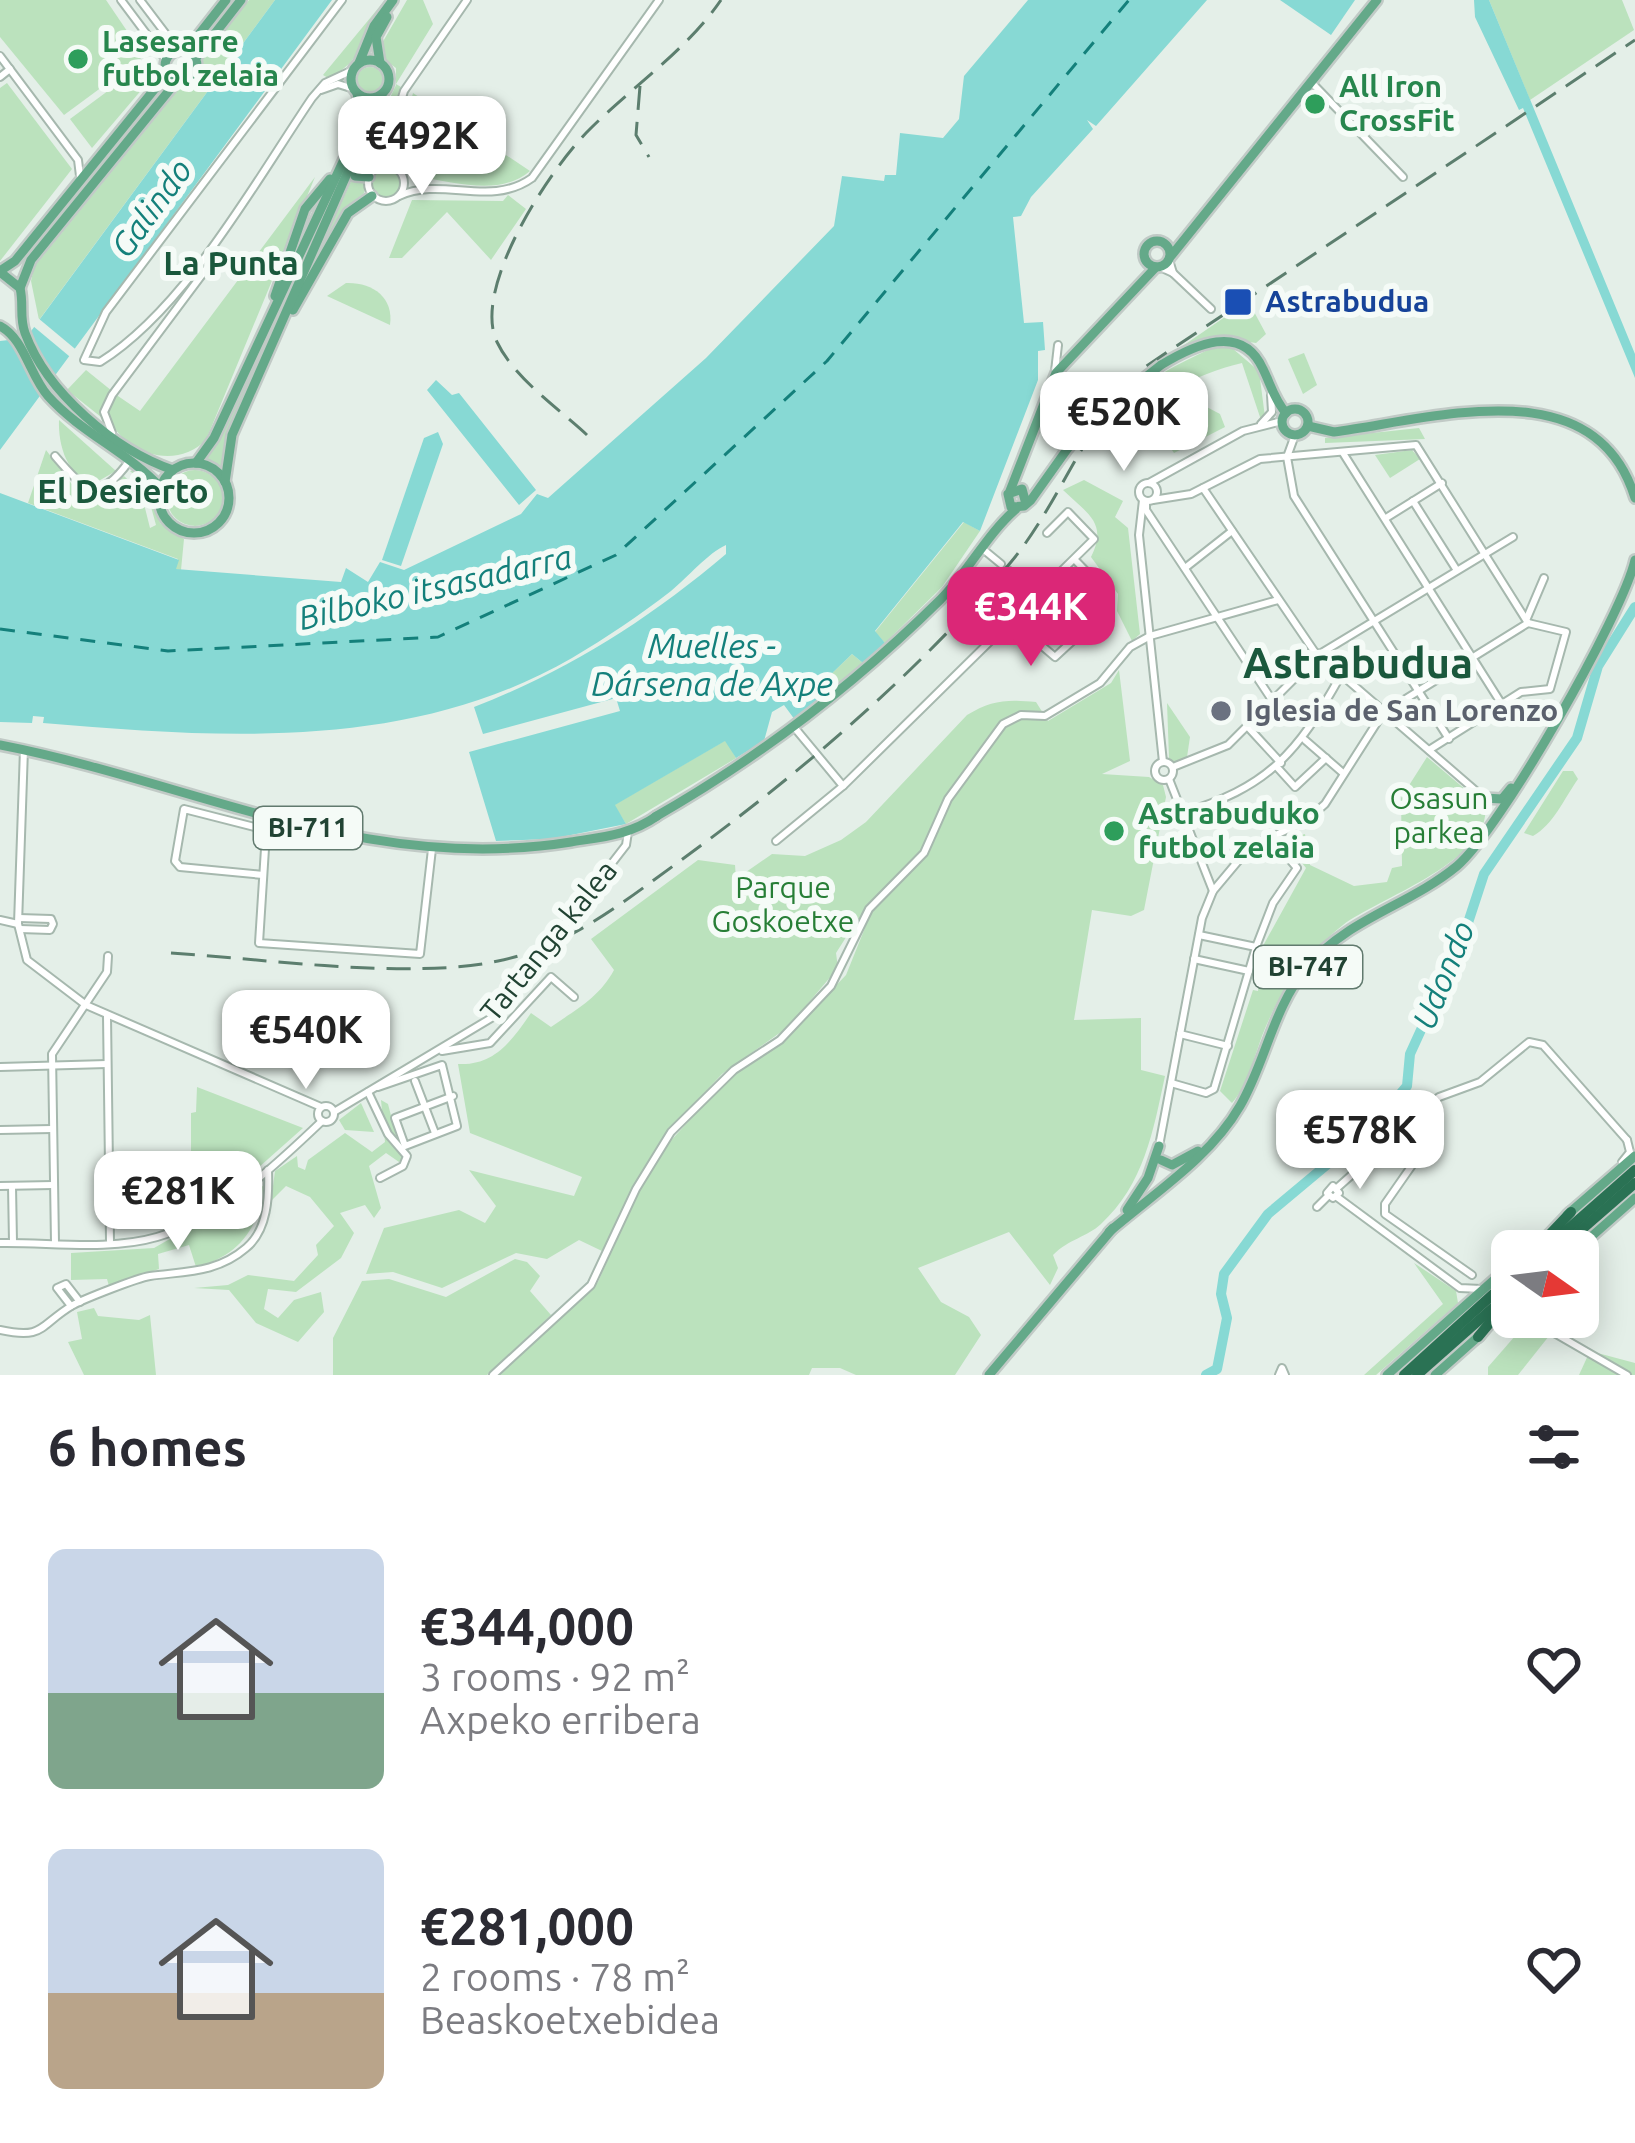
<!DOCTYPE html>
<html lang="en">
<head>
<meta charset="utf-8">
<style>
  body { margin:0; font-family:Ubuntu,sans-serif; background:#f2f2f3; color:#2b2b33; height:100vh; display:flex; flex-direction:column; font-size:45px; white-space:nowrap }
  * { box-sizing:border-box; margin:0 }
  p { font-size:39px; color:#7c7c81 }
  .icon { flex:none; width:66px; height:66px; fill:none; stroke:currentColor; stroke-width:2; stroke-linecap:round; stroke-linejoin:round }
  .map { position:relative; height:1375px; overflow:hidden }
  .sheet { display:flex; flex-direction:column; background:#fff; flex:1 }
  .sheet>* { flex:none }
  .needle { width:78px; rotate:104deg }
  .controls { position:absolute; left:1491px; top:1230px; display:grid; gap:24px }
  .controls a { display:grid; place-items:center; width:108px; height:108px; border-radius:18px; background:#fff; box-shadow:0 6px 30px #0003; font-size:60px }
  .price { position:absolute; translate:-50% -102px; padding:0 27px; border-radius:24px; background:#fff; color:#222; font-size:39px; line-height:78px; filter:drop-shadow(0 3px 6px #0008) }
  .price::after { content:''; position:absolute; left:50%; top:72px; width:36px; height:27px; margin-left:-18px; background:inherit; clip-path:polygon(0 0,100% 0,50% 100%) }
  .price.on { background:#db2777; color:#fff }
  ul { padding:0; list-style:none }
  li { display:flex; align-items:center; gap:36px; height:300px; padding:0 48px }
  li span { display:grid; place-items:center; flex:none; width:336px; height:240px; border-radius:18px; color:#555 }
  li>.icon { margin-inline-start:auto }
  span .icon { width:144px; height:144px; fill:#fffc; stroke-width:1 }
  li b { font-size:51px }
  h2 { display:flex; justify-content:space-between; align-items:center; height:144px; padding:0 48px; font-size:51px }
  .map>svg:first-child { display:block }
  .green { fill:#bbe2bd }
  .water { fill:#87d9d4 }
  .pier { fill:#e4efe8 }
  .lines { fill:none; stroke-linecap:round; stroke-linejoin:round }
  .river { stroke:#87d9d4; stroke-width:10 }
  .ferry { stroke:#14807b; stroke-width:3; stroke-dasharray:15 12; stroke-linecap:butt }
  .minor-casing { stroke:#a6b8ae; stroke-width:10 }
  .major-casing { stroke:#c1cac6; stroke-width:14 }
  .highway-casing { stroke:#c1cac6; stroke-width:15 }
  .minor { stroke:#fff; stroke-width:6 }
  .major { stroke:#64a989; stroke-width:9 }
  .highway { stroke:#2a7254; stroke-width:10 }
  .rail { stroke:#5c7e6e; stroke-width:3; stroke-dasharray:24 12; stroke-linecap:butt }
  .major-bridge-casing { stroke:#c1cac6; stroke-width:14; stroke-linecap:butt }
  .major-bridge { stroke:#64a989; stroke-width:9 }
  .leisure-dot { fill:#2e9e5b; stroke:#f5fbf7; stroke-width:4.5 }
  .transit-dot { fill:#1a4fb4; stroke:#f5fbf7; stroke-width:4.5 }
  .worship-dot { fill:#6b7280; stroke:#f5fbf7; stroke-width:4.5 }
  .labels { text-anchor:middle; stroke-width:12; stroke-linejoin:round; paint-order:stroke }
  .shield { fill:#f5fbf7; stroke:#617a6e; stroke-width:3 }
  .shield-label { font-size:27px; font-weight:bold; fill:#214333 }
  .leisure-label { font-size:30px; font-weight:bold; fill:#27864d; stroke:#f5fbf7; text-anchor:start }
  .transit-label { font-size:30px; font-weight:bold; fill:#164399; stroke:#f5fbf7; text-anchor:start }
  .worship-label { font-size:30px; font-weight:bold; fill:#5b616d; stroke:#f5fbf7; text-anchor:start }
  .park-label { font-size:30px; fill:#277e36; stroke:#f5fbf7 }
  .street-label { font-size:30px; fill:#214333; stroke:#f5fbf7 }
  .water-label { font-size:33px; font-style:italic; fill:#14807b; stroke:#f5fbf7 }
  .neighbourhood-label { font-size:33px; font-weight:bold; fill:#1a583c; stroke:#f5fbf7 }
  .district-label { font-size:42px; font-weight:bold; fill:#1a583c; stroke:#f5fbf7 }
</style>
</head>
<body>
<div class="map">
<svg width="1635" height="1375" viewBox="0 0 1635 1375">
  <rect width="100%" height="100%" fill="#e4efe8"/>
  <g class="green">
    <polygon points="0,0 106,0 144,56 64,115 0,37"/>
    <polygon points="249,0 275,0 39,320 31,281 34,267 179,89 197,81 202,60"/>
    <path d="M385,0H392C371,27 360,65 328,78L323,75Z"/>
    <path d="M407,0H423L433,24L396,84L401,87C388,115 388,163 357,168L396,85V68L384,59L381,45Z"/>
    <polygon points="1489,0 1622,0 1634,30 1530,100"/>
    <polygon points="147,62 155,74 92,148 70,119"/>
    <circle cx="370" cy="80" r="13"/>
    <polygon points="7,83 72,169 0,261 0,88"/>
    <path d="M413,93L530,171C499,197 456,182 418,177L401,161L398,150Z"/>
    <circle cx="386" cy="184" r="16"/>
    <path d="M315,177L206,440C176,471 121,454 107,413L115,394L140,411Z"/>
    <polygon points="352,179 365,181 364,193 344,209 304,286"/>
    <polygon points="341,182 225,440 221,468 207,459"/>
    <polygon points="508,195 526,209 491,260 447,212 402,258 389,258 412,200 503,201"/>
    <path d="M346,283C372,282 394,297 390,325L327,296Z"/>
    <polygon points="1238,308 1243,314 1252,308 1266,334 1256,343 1211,336 1171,354"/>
    <path d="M1212,348H1232L1259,371L1265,417L1261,420L1242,363C1195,374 1147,400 1117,436L1103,424C1134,386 1169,368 1212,348Z"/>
    <polygon points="1304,353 1317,385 1303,394 1288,359"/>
    <polygon points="86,370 112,391 101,417 67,390"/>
    <polygon points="1060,394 1104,394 1065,439 1052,433 1060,415 1052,402"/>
    <polygon points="1201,404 1220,414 1225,427 1174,453 1168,444 1197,430 1194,414 1206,410"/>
    <path d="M59,420L116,471L95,483C67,478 58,445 59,420Z"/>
    <polygon points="1419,428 1425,439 1325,443 1325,438"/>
    <polygon points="46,450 74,487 105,491 124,476 141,492 150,528 156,525 145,485 130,471 136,470 151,484 160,523 184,539 181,570 174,569 178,559 28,503"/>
    <polygon points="1412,450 1420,459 1390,478 1375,455"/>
    <circle cx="195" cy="498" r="28"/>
    <path d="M1084,480L1123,501L1115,517L1128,528L1140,634L1132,641L1117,611L1118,594L1091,557C1108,523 1088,514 1063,490Z"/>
    <polygon points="964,522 980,531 942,587 885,643 875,632"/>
    <polygon points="852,654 863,663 833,691 825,680"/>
    <path d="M1119,670L1130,761L1102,774L1149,777L1163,785L1166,797L1144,910L1131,916L1092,910L1074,1020L1141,1018V1070L1165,1076C1153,1132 1144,1184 1101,1224C1087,1237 1069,1239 1053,1255L1058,1268L1050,1285L1009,1232L918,1268L941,1302L969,1317L981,1335L955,1375H856L840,1368H812L809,1375H497L598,1282L638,1190L664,1148L734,1072L779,1045L846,975L871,913L857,920L836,953L838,968L788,1027L722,1074L662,1138L602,1251L579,1240L547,1259L516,1253L442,1288L393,1272L366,1274L384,1228L459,1210L485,1223L496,1206L469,1170L574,1196L582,1177L470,1133L458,1064C495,1066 512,1040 531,1013L551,1027C575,1010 599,998 614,970L591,939L698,860L735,865L736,879L772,854L805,856L841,840L866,822L967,715C991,700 1008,699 1036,702L1048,721L1111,683Z"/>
    <polygon points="1167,703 1190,737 1187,757 1174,762 1169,758"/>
    <polygon points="726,740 736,758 748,751 626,824 614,805"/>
    <path d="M1427,757L1485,806C1493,860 1377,899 1343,925C1304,956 1280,990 1262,1036C1254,1058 1247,1086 1232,1103L1220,1091L1253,990L1258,991L1264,944L1306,868L1283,839L1305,834L1310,865L1354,886L1387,882L1392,868L1402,866L1401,798Z"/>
    <path d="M1563,771H1573L1578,779C1564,799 1553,825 1533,836L1524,833Z"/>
    <polygon points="197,1087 303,1128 249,1176 191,1211 191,1113 196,1112"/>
    <polygon points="381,1100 388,1104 402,1158 399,1162 386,1153 369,1166 381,1208 374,1218 365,1205 340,1213 354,1233 341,1258 296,1292 268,1289 264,1309 278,1318 294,1300 321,1292 324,1312 298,1342 256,1323 229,1290 194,1288 228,1285 248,1275 294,1281 318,1255 316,1245 334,1226 310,1197 286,1186 271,1201 275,1171 297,1156 298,1167 305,1170 308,1160 345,1133 372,1152 385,1142"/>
    <polygon points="361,1103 374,1132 345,1130 339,1120"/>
    <path d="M263,1186C260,1228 238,1257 196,1267L189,1245L158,1254L159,1269L109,1286L107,1279L71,1280V1253L154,1248Z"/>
    <polygon points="515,1259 527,1262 540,1276 530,1291 551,1315 487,1375 333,1375 333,1338 362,1281 389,1279 446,1297"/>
    <polygon points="1414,1263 1456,1291 1458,1303 1376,1375 1364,1375 1443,1304"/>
    <polygon points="94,1308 98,1316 139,1320 150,1315 156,1375 84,1375 68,1342 82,1339 77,1312"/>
    <polygon points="1530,1319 1549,1336 1518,1375 1488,1375 1488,1367"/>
    <polygon points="1590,1351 1635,1363 1635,1375 1579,1375"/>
  </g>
  <g class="water">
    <polygon points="275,0 332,0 0,450 0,341 26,338"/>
    <path d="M1028,0H1207L1096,126L1087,120L1093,129L1031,197L1021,216L1013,217L1024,323L1043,322L1045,350L1038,351V380L980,531L963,522L875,631L885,643L863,663L852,654L825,680L833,691L795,720L784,705L772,712L764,741L736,758L725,741L615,805L626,824L551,839L496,841L469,752L620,711L616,698L483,734L474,707C569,670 648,620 726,554V545C708,553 688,577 671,591C640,615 606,638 572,658C409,752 223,738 43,723L44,717L33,716L32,723L0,722V493L179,560L176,569L341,582L346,568L368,582L380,562L404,570L521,514L537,494L548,498L706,358L834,226L842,176L884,181L885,175H896L900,133L943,138L959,119L964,76Z"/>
    <polygon points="1280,0 1355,0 1331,35"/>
    <polygon points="1474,0 1489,0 1635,354 1635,378 1523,108 1519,110 1475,17"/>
    <polygon points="436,380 452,395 459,393 536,490 519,505 427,390"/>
    <polygon points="438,432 443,444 401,566 382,560 424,438"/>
  </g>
  <polygon class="pier" points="38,318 80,353 75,361 33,326"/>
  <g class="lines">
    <polyline class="river" points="1206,1375 1217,1369 1227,1318 1221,1294 1224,1274 1268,1214 1372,1127 1407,1086 1410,1054 1463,938 1484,874 1577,738 1598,666 1635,607"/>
    <polyline class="ferry" points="0,629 168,651 438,637 616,555 827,361 1129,0"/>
    <defs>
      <g id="minor">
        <polyline points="121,0 166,60"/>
        <polyline points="140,0 178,50"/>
        <path d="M342,0L106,312L84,360L100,362C186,308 255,182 312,98L325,83L353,70"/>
        <polyline points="0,56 78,160 80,176"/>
        <polyline points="0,77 10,69"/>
        <polyline points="1314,85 1403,177"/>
        <polyline points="321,90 338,84 354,89"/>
        <circle cx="386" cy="183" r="18"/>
        <polyline points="381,166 404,91 467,0"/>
        <path d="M399,196C442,176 490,208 532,178L659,0"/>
        <polyline points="1169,260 1173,273"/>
        <polyline points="1160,267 1173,273 1211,309"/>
        <polyline points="1055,371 1058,345"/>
        <polyline points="1261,424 1272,412 1271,395"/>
        <polyline points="112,433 104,412 112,395 216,256"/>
        <polyline points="1295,435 1287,457 1294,496 1449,739"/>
        <polyline points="1343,453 1501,703"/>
        <path d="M55,456C84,490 98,505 130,460"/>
        <circle cx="1148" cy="492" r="9"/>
        <polyline points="1149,483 1243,431 1282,421"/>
        <polyline points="1203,488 1314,651 1484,798"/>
        <polyline points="1143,500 1139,535 1163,762"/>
        <polyline points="1153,500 1191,494 1260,459 1416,445 1528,623"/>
        <polyline points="1146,501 1146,510 1272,700"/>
        <polyline points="1413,501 1456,569"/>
        <polyline points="1386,518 1442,483"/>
        <polyline points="984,550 1001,564"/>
        <polyline points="1185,568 1232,531"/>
        <polyline points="1008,570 1037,599"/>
        <polyline points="1527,618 1544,578"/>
        <polyline points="1014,622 1055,657 1108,608 1110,596 1076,561"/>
        <polyline points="1247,726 1281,763"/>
        <polyline points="794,727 843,786 1094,539 1068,512 1047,533"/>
        <polyline points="1305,740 1343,773"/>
        <polyline points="24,749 18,924 27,960 86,1005 321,1107"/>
        <polyline points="1429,750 1521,692 1550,689 1566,632 1528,623"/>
        <circle cx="1164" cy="771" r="9"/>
        <polyline points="1276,766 1295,787 1326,758"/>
        <polyline points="1173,767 1228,745 1318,655 1513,537"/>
        <polyline points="1169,779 1213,891"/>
        <path d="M1179,814C1268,788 1297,754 1341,675"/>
        <polyline points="267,817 259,943 420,954 432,849"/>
        <polyline points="776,841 843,786"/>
        <polyline points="263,875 180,867 175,861 184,809 266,830"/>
        <polyline points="19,918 51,919 53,924 50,930 20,929"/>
        <polyline points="0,920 18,924"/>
        <polyline points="1199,935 1256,947 1273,903 1297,868 1269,835"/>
        <polyline points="1194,959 1249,971"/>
        <polyline points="107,1016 110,1241"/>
        <polyline points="1180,1034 1228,1046"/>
        <polyline points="442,1051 490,1043 551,977 574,997"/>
        <polyline points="0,1067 107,1064"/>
        <polyline points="415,1081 435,1133"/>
        <polyline points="1171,1083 1206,1093 1214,1089 1256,947"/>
        <polyline points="378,1087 442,1065 457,1126 405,1146 395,1118 453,1096"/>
        <polyline points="368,1092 388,1134 407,1156 403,1166 380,1178"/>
        <circle cx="326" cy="1114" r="8"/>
        <polyline points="334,1112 493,1017 626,845 628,832"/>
        <polyline points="0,1130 52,1129"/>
        <polyline points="1159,1146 1202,918 1213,891 1249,848 1307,820 1325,804 1383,713 1528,623"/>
        <polyline points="1415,1161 1385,1204 1385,1214 1472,1275"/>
        <polyline points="1622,1162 1630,1152 1627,1140"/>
        <polyline points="0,1186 53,1185"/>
        <polyline points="12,1186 13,1242"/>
        <polygon points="1333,1186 1339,1193 1333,1198 1327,1193"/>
        <polyline points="1337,1188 1439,1097 1480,1082 1529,1042 1543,1045 1627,1140"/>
        <polyline points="1337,1197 1460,1288 1481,1289"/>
        <polyline points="1317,1207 1328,1196"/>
        <path d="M0,1243C49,1242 109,1251 157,1237C219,1219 276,1165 322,1121"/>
        <polyline points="55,1243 52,1054 107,972 108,956"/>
        <polyline points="71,1306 57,1288 66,1284 80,1302"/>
        <polyline points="1538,1317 1556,1334 1627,1375"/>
        <path d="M0,1330C45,1340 39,1325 73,1305C84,1299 137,1278 150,1276C186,1271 217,1273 246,1248C268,1230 269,1196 268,1170"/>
        <polyline points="493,1375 591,1285 636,1189 671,1132 734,1070 780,1040 831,986 869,909 924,853 948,799 1003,724 1021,715 1045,716 1100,683 1130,647 1150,636 1278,600"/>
        <polyline points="1279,1375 1282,1368 1285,1375"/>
      </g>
      <g id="major">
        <circle cx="181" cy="66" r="16"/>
        <polyline points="186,51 226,0"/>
        <polyline points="195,59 241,0"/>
        <circle cx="370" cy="79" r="19"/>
        <polyline points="359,63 374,26 393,0"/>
        <polyline points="380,63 376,37 387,17"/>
        <polyline points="355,176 369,177"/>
        <circle cx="1157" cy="254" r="13"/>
        <polyline points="1171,256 1377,0"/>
        <polyline points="0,271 15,261 166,75"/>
        <path d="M0,272L20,288C24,304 19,317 25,333C47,393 115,450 173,470"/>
        <polyline points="20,288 31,260 176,82"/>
        <polyline points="275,296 305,209 330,179"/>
        <polyline points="293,310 348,213 372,196"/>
        <path d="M0,326C24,338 30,376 48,396C81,433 128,452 161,488"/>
        <path d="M1161,365C1194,345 1242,322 1263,369C1271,385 1274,399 1286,413"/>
        <circle cx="1295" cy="422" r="13"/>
        <path d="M1308,426L1334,432C1434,419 1595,367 1635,498"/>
        <polyline points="196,463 214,438 362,121 357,93"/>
        <circle cx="194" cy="498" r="35"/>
        <polyline points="225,482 232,435 382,94"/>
        <polyline points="1010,491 1056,373 1156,267"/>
        <polyline points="1026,504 1022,489 1008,494 1011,507 1024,506 1031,500 1068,448"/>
        <path d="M0,745C195,783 366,875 571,842C602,837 630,835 657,816"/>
        <polyline points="1484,798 1502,799 1511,788"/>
        <path d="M655,817C760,757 854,685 940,600C968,572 987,534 1016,509"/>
        <polyline points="1161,1160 1172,1165 1198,1151"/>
        <polyline points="1127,1210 1148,1178 1159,1146"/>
        <polyline points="1567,1215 1635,1156"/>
        <path d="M1109,1232C1153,1194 1210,1158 1240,1106C1266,1061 1273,1008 1307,967C1347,919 1410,905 1457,866C1500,830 1623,614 1635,560"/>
        <polyline points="1575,1251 1635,1198"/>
        <polyline points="1497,1320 1512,1307"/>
        <polyline points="989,1375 1113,1228"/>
        <polyline points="1387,1375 1512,1264"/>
        <polyline points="1435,1375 1480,1335"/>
      </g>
      <g id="highway">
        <polyline points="1534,1251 1571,1212"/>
        <polyline points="1543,1251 1635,1170"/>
        <polyline points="1557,1251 1635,1183"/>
        <polyline points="1478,1337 1503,1307"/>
        <polyline points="1404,1375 1512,1277"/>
        <polyline points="1417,1375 1512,1291"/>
      </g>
    </defs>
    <use href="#minor" class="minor-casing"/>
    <use href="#major" class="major-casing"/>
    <use href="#highway" class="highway-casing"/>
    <use href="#minor" class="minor"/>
    <use href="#major" class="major"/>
    <use href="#highway" class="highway"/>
    <g class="rail">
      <polyline points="640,86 636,135 649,157"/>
      <path d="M587,435C558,408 514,378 497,342C471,288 551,167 590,129C632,87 687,50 721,0"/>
      <path d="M171,953C265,959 410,980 498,961C569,947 623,902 680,861C799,774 916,675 1011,562C1061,502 1086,419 1145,367L1635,40"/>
    </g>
    <defs>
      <polyline id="major-bridge" points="1068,448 1101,412 1161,365"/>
    </defs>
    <use href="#major-bridge" class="major-bridge-casing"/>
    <use href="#major-bridge" class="major-bridge"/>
  </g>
  <g class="leisure-dot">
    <circle cx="78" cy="59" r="12"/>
    <circle cx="1315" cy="104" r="12"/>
    <circle cx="1114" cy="831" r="12"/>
  </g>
  <rect class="transit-dot" x="1223" y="287" width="30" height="30" rx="6"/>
  <circle class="worship-dot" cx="1221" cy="711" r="12"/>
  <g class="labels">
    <g class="shield">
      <rect x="254" y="807" width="108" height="42" rx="9"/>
      <rect x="1254" y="946" width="108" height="42" rx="9"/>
    </g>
    <g class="shield-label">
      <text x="308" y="837">BI-711</text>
      <text x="1308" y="976">BI-747</text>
    </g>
    <g class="leisure-label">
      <text x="102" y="52">Lasesarre<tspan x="102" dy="34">futbol zelaia</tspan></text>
      <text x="1339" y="97">All Iron<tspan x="1339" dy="34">CrossFit</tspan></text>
      <text x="1138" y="824">Astrabuduko<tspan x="1138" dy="34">futbol zelaia</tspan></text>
    </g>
    <g class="transit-label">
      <text x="1265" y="312">Astrabudua</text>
    </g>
    <g class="worship-label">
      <text x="1245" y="721">Iglesia de San Lorenzo</text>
    </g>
    <g class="park-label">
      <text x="1439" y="809">Osasun<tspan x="1439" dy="34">parkea</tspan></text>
      <text x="783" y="898">Parque<tspan x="783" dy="34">Goskoetxe</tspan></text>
    </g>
    <g class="street-label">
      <text transform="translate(549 941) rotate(-51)" y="10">Tartanga kalea</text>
    </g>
    <g class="water-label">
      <text transform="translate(151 208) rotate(-54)" y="12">Galindo</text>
      <text transform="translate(435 587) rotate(-13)" y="12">Bilboko itsasadarra</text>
      <text x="712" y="658">Muelles -<tspan x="712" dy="38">Dársena de Axpe</tspan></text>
      <text transform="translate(1443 975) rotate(-68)" y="12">Udondo</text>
    </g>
    <g class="neighbourhood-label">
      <text x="231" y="275">La Punta</text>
      <text x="123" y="503">El Desierto</text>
    </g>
    <g class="district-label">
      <text x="1358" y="678">Astrabudua</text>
    </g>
  </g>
</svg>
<div class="controls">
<a><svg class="needle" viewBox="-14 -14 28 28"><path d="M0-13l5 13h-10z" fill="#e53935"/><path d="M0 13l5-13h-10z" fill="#7c7c81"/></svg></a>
</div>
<b class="price" style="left:422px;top:198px">€492K</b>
<b class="price" style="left:1124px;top:474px">€520K</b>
<b class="price on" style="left:1031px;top:669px">€344K</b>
<b class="price" style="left:306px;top:1092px">€540K</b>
<b class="price" style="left:1360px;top:1192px">€578K</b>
<b class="price" style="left:178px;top:1253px">€281K</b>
</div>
<section class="sheet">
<h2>6 homes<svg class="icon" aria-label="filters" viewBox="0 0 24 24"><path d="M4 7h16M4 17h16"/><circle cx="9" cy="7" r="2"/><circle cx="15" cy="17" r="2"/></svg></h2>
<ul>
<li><span style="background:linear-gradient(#c9d6e8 60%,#7fa58c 0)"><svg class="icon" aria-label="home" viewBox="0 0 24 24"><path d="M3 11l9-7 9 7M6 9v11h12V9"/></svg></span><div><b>€344,000</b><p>3 rooms · 92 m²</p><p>Axpeko erribera</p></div><svg class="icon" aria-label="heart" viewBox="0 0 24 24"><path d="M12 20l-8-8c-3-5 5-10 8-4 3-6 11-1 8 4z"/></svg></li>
<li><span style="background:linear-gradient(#c9d6e8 60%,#b9a48a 0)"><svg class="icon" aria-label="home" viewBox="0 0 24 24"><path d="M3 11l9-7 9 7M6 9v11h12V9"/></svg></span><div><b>€281,000</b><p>2 rooms · 78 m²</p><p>Beaskoetxebidea</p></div><svg class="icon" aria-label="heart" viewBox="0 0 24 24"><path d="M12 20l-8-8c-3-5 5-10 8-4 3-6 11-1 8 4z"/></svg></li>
</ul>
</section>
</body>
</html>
